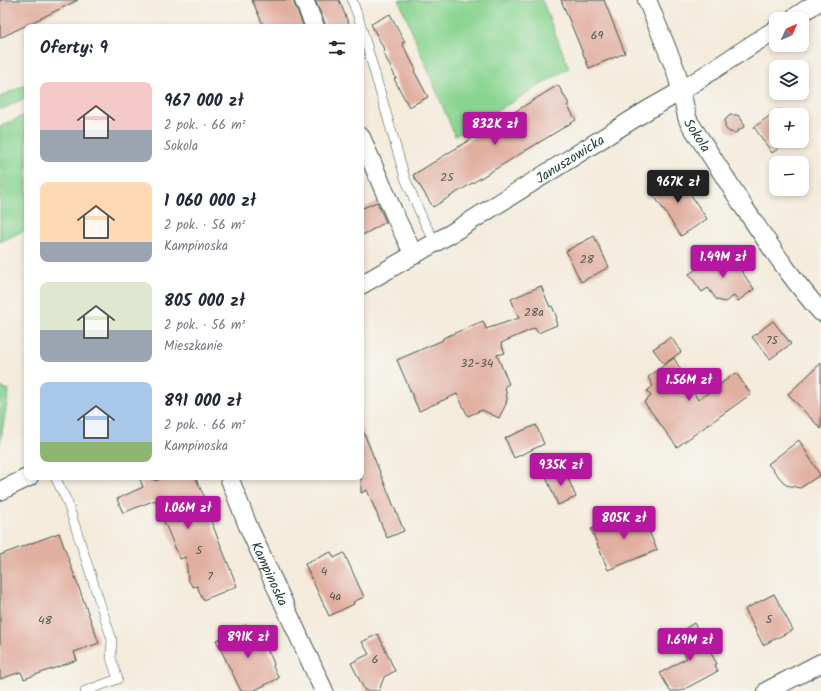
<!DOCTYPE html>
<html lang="pl">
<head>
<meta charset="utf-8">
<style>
  body { margin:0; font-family:Kalam,sans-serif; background:#f6f6f7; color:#1f2937; height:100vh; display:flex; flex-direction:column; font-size:15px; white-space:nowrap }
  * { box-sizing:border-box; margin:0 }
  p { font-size:13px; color:#747a83 }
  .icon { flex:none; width:22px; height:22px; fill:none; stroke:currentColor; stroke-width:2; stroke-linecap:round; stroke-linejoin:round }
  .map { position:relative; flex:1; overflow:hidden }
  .details { position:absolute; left:24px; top:24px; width:340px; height:456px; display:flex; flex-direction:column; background:#fff; border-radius:8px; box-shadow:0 2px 6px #0003 }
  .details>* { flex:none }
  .needle { width:26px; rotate:45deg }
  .controls { position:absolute; left:769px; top:12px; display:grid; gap:8px }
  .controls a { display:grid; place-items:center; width:40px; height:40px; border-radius:8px; background:#fff; box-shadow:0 2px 6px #0003; font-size:20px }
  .price { position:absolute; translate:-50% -34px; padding:0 9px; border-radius:4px; background:#b5179e; color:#fff; font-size:13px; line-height:26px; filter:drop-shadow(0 1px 2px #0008) }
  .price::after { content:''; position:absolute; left:50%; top:24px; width:12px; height:9px; margin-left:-6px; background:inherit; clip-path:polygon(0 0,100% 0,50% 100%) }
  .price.current { background:#222; color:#fff }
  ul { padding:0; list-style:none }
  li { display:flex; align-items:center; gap:12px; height:100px; padding:0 16px }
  li span { display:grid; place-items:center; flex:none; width:112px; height:80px; border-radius:8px; color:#555 }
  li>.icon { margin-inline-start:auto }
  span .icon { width:48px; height:48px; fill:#fffc; stroke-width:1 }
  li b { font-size:17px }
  h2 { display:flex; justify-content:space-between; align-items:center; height:48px; padding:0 16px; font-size:17px }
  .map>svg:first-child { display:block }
  .green { fill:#89d491; stroke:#548862 }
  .building { fill:#e1afa0 }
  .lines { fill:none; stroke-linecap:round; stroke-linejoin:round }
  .lane-casing { stroke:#3f574d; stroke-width:10 }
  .street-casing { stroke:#3f574d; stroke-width:20 }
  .lane { stroke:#fff; stroke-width:9 }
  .street { stroke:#fff; stroke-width:18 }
  .labels { text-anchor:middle; stroke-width:4; stroke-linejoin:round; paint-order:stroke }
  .number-label { font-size:12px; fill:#505a4f }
  .street-label { font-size:14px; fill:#1f3d34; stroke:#f6f6f2 }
</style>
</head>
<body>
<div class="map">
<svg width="821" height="691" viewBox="0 0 821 691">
  <rect width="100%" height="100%" fill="#f6f6f2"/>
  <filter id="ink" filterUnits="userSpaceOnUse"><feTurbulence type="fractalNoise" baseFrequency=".025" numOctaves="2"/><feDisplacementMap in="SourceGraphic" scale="8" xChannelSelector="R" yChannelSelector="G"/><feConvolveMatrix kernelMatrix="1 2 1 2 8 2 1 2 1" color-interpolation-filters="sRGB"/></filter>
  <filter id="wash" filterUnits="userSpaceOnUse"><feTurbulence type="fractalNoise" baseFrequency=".012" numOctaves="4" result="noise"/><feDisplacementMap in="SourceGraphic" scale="16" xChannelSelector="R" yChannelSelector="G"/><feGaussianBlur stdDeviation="0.9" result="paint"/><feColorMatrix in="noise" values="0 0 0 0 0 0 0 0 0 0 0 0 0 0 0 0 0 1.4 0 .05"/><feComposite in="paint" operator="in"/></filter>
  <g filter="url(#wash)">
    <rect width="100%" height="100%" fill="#f4ebdb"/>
    <g class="green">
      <polygon points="399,0 542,0 569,68 455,136"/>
      <polygon points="27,84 27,97 0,110 0,97"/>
      <polygon points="27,114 27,229 0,242 0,127"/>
      <polygon points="0,387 9,390 0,444"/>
    </g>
    <g id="blocks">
      <g class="building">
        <polygon points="0,0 78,0 0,38"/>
        <polygon points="252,0 294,0 294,4 304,27 264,27"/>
        <polygon points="315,0 339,0 350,27 325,27 325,23"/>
        <polygon points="561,0 604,0 625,53 589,68"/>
        <polygon points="390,14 405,42 402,43 416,70 414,71 428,97 409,107 394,79 396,78 383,52 385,51 371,24"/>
        <polygon points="558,85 569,104 567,105 576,120 433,207 413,175"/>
        <polygon points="779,109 783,115 776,115 776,141 789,141 772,153 754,127"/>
        <polygon points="730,115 737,115 740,117 745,126 735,133 730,132 727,130 725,127 725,120"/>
        <polygon points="675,171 707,219 681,236 649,188"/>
        <polygon points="377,202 386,222 361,236 361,209"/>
        <polygon points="594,236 609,267 581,282 566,251"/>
        <polygon points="728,252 733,260 746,262 742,272 754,289 738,301 734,296 725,302 717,300 708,288 702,292 689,274 705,263 710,264"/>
        <polygon points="541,286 550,307 552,306 557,318 555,319 557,325 538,333 535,328 501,343 505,353 497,355 509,384 505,386 507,398 506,404 499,418 482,410 468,416 457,394 419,411 397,360 443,340 443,338 483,321 486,329 519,318 511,299"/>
        <polygon points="773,321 791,344 770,359 752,337"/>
        <polygon points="671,337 681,352 664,364 653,349"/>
        <polygon points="674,358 698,400 736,373 751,394 677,447 644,402 651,396 647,391 653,386 648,377"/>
        <polygon points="821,363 821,429 788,394"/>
        <polygon points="536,425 544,444 514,458 505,438"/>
        <polygon points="361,426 404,531 387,538 367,490 361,493"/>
        <polygon points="799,440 820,475 800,488 786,485 768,464"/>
        <polygon points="564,469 576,497 558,505 546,477"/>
        <polygon points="139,477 148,477 156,481 165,477 195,477 213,515 209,516 237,586 223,592 203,600 197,586 193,587 188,580 186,557 180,559 155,500 123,513 117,499 143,487"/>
        <polygon points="636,511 640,521 644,519 657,550 608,570 591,529"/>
        <polygon points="59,533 99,643 74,652 77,660 24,679 21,672 0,679 0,555"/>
        <polygon points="331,552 334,558 344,553 364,597 353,602 354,604 329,616 305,564"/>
        <polygon points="774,594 793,630 763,645 745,609"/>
        <polygon points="694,623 717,664 715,665 718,671 681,691 670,691 660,673 687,658 675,635"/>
        <polygon points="246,625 248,629 255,626 259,637 262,637 269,654 270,654 274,664 273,667 279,678 253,691 241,691 216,640 230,635 229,633"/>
        <polygon points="378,634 395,671 384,677 379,691 365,691 351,663 369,654 362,642"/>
      </g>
    </g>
  </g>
  <g filter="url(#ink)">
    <use href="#blocks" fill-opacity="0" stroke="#3f574d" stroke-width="1"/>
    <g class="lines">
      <defs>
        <g id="lane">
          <polyline points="352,0 360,22 405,178 425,224 436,243"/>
          <polyline points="55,477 67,501 112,640 111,658 118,679 85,691"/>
        </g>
        <g id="street">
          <polyline points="304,0 315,27"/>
          <path id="s1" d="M647,0L676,71L681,91L687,117L689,122C708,151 727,180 745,209C769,244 792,280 821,312"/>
          <polyline points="792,19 821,0"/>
          <polyline points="361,137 396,218 414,255"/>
          <path id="s2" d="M361,285L450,234L646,111L681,91L776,29"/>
          <path id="s3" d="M229,477L248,526L324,691"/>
          <polyline points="0,491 29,477"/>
          <polyline points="767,691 821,663"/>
        </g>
      </defs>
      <use href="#lane" class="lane-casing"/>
      <use href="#street" class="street-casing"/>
      <use href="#lane" class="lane"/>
      <use href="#street" class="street"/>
    </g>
  </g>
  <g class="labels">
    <g class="number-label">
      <text x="597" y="39">69</text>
      <text x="447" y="181">25</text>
      <text x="587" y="263">28</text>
      <text x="534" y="316">28a</text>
      <text x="772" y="344">75</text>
      <text x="477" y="367">32-34</text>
      <text x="199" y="554">5</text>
      <text x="324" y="575">4</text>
      <text x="210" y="580">7</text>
      <text x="335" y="600">4a</text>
      <text x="769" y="623">5</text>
      <text x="45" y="624">48</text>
      <text x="375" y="663">6</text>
    </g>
    <g class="street-label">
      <text dy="5" stroke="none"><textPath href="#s1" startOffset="145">Sokola</textPath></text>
      <text dy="5" stroke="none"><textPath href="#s2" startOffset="244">Januszowicka</textPath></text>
      <text dy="5" stroke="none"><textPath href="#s3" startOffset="105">Kampinoska</textPath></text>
    </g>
  </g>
</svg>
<div class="controls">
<a><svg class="needle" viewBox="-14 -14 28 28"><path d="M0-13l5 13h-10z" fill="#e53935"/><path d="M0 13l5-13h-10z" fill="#747a83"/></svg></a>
<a><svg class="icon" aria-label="layers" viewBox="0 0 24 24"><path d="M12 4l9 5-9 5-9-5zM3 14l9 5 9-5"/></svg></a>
<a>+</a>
<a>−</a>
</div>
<b class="price" style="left:495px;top:146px">832K zł</b>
<b class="price current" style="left:678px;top:204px">967K zł</b>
<b class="price" style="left:723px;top:279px">1.49M zł</b>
<b class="price" style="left:689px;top:402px">1.56M zł</b>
<b class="price" style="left:561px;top:487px">935K zł</b>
<b class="price" style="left:188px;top:530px">1.06M zł</b>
<b class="price" style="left:624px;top:540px">805K zł</b>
<b class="price" style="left:248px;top:659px">891K zł</b>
<b class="price" style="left:690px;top:662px">1.69M zł</b>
<section class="details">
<h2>Oferty: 9<svg class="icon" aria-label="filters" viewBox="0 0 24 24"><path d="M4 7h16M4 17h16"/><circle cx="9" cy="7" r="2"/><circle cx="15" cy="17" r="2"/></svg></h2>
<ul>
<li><span style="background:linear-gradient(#f6c9c9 60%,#9aa5b1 0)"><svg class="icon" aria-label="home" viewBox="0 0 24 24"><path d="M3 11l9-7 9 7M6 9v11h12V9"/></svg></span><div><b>967 000 zł</b><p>2 pok. · 66 m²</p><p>Sokola</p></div></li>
<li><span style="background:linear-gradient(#ffd9b3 75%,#9aa5b1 0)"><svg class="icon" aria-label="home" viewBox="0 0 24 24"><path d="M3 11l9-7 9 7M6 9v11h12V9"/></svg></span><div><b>1 060 000 zł</b><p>2 pok. · 56 m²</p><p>Kampinoska</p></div></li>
<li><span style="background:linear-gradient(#dfe7d0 60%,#9aa5b1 0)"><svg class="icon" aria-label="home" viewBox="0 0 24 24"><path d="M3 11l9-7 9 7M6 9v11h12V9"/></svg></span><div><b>805 000 zł</b><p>2 pok. · 56 m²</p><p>Mieszkanie</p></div></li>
<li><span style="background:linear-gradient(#a9c7e8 75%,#8fb573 0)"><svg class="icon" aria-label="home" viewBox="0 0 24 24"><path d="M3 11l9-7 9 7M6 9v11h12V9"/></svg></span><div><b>891 000 zł</b><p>2 pok. · 66 m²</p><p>Kampinoska</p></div></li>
</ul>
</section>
</div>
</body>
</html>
